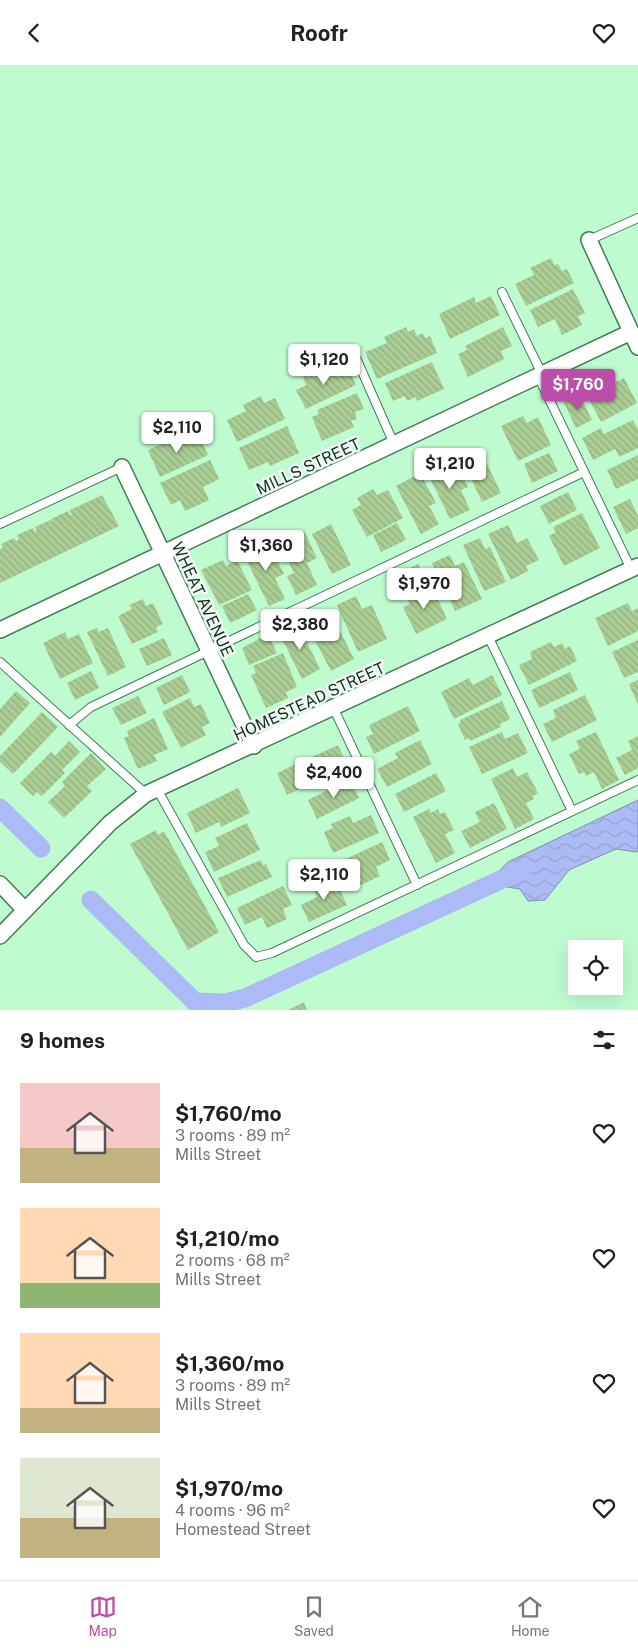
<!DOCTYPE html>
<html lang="en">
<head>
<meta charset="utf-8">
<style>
  body { margin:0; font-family:"Public Sans",sans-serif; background:#f6f6f6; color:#202124; height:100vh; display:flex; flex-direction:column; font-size:19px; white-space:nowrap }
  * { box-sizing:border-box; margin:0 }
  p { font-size:16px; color:#757577 }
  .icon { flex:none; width:28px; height:28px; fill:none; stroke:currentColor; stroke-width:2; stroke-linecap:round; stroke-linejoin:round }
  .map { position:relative; height:945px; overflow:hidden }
  .side { display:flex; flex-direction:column; background:#fff; flex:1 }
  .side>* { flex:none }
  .tools { position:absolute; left:568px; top:875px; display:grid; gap:10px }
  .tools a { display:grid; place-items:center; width:55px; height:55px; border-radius:0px; background:#fff; box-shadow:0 5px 20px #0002; font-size:25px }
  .price { position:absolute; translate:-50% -42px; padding:0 11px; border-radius:5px; background:#fff; color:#222; font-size:16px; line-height:32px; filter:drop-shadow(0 1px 2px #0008) }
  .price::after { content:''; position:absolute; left:50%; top:30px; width:15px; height:11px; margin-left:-8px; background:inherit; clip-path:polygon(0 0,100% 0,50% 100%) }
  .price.selected { background:#bb4dab; color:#fff }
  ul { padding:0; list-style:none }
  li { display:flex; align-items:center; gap:15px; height:125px; padding:0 20px }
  li span { display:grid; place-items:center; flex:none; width:140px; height:100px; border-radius:0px; color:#555 }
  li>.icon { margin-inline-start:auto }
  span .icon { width:60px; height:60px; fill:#fffc; stroke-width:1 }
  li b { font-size:21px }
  h2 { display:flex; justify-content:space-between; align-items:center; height:60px; padding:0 20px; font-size:21px }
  header { display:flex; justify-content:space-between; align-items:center; height:65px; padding:0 20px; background:#fff; font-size:22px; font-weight:700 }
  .tabs { display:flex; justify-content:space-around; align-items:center; height:70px; border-top:1px solid #e0e0e0; background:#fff; font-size:14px; color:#757577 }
  .tabs a { display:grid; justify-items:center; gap:2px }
  .tabs .selected { color:#bb4dab }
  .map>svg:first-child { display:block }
  .water { fill:url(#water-waves); stroke:#7f90b5 }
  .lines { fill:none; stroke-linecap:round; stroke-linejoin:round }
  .canal { stroke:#acbbf6; stroke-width:19 }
  .building { fill:url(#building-back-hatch) }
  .lane-casing { stroke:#437d57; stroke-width:10 }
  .street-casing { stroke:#437d57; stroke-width:18 }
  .lane { stroke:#fff; stroke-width:8 }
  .street { stroke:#fff; stroke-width:15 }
  .labels { text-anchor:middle; stroke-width:5; stroke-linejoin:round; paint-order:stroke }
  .street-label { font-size:16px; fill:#152d1d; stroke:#f0fcf3 }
</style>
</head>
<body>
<header><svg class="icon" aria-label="back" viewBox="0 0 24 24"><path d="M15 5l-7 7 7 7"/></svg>Roofr<svg class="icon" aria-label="heart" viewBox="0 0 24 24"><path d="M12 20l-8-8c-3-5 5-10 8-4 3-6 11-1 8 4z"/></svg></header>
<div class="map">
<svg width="638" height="945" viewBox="0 0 638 945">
  <defs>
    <pattern id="water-waves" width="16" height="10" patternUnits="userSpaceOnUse" patternTransform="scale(1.25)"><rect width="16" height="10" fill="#acbbf6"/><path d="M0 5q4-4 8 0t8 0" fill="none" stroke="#93a1d2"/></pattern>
    <pattern id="building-back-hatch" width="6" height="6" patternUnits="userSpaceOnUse" patternTransform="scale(1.25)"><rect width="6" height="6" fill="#aacd94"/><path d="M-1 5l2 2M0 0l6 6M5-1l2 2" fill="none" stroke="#91b07f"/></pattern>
  </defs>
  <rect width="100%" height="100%" fill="#befcd0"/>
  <polygon class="water" points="638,735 638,786 636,787 616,784 569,805 545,835 528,836 520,824 507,822 499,816 500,805 508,797"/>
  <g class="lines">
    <g class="canal">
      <polyline points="0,743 41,783"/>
      <polyline points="91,835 195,937 225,938 245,933 522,805"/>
    </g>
  </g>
  <g class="building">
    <polygon points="551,193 554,200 558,199 562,206 567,204 574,218 526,241 515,219 534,210 530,203"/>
    <polygon points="573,224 585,248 578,251 582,260 562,270 555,254 538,262 530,245"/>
    <polygon points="491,231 500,250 450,274 439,249 474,232 476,238"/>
    <polygon points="406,262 408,267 414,264 417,271 423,268 425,273 430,271 437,288 377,314 365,287 387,278 384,272"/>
    <polygon points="503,262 512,281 501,286 504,294 468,312 458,289 467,285 465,281"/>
    <polygon points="432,297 444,324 417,336 416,332 407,336 405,331 393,336 385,318"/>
    <polygon points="327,300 332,311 348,303 356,320 306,344 296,325 306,320 303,312"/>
    <polygon points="610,311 614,318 624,313 637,338 601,357 587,331 594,327 591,321"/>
    <polygon points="357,328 364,344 355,347 357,354 351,356 354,362 322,376 312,352 319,349 317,345"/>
    <polygon points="579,328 592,355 576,363 563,336"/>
    <polygon points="261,331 264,338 275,333 285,354 237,377 227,355 246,346 243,340"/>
    <polygon points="523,351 527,358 538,352 551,380 518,396 501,361"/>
    <polygon points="633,355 638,364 638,383 619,392 615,384 593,395 582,373 601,363 604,369"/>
    <polygon points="287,361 299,388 270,401 268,397 249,405 239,383"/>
    <polygon points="183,369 186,377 199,371 208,390 160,412 148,385"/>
    <polygon points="480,384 501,428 482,437 461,393"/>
    <polygon points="549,388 558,406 532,418 524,399"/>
    <polygon points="638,390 638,414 616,424 607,405"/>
    <polygon points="210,395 219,414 203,422 209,435 185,446 180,435 171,440 160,418"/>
    <polygon points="443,400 446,407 458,401 468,422 461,425 470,445 450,454 427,407"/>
    <polygon points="420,408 436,438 429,441 439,459 421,469 396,421"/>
    <polygon points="373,424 377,430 388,425 403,453 367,472 352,445 361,440 357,433"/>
    <polygon points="568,427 577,445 549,459 540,441"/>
    <polygon points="102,430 119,461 0,518 0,484 3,483 1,479 14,473 16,476 19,475 17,470 33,463 35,467 37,466 35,462 50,455 53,457 51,454 68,446 70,450 72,450 70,445"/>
    <polygon points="630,434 638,451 638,463 626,469 613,442"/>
    <polygon points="582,448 600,483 564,501 549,471 556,467 553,462"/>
    <polygon points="397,458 406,475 381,487 373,470"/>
    <polygon points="331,459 351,500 332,509 312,469"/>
    <polygon points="508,460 517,478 527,473 539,495 526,501 528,506 511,515 488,469"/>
    <polygon points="304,466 317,493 307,498 317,520 296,530 287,511 294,508 279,477"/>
    <polygon points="480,473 485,484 490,482 506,517 484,526 463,480"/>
    <polygon points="268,477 284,509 275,513 285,534 269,541 244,490"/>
    <polygon points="450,490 455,501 464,497 482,534 455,546 432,498"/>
    <polygon points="223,495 226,501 237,495 252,525 219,540 201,505"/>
    <polygon points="418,499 427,517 402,529 393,511"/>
    <polygon points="431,520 447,554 416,569 403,542 410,539 407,532"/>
    <polygon points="248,529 257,545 230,558 222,541"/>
    <polygon points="356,531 362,544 372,540 387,574 358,587 337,540"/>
    <polygon points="143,534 146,541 153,538 163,559 156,562 158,567 132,579 118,551 132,544 129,540"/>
    <polygon points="628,538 632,546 638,543 638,566 608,581 595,553"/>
    <polygon points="328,551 337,568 340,566 354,594 331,606 306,558 317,552 319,556"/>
    <polygon points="298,559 320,604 302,614 279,568"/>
    <polygon points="97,563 99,567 108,563 126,602 108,611 87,567"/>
    <polygon points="65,567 68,574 79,569 93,598 60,614 43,578"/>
    <polygon points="268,569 277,588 249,600 242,583"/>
    <polygon points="164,573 172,590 147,601 139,584"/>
    <polygon points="638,575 638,607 624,613 612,587"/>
    <polygon points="551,577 554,582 562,578 565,584 570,581 577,596 529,620 519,600 532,594 530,587"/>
    <polygon points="283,588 297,622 286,627 288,633 266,643 251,610 256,608 253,601"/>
    <polygon points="91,606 99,623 75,635 67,618"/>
    <polygon points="570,607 578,625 539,643 531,625"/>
    <polygon points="182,610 190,627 164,640 156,623"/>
    <polygon points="492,610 502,630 454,654 441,627 469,613 473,620"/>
    <polygon points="638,615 638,640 629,619"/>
    <polygon points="16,626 30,638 0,672 0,644"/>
    <polygon points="585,630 597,655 552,677 543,659 556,653 553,645"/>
    <polygon points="138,631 147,648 121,660 112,643"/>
    <polygon points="190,633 194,642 201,639 210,658 202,662 206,670 181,683 162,647"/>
    <polygon points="502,636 510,654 500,659 501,662 470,676 469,673 465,675 458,659 461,657 460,655"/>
    <polygon points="408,641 420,666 374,689 366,672 373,669 369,660"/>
    <polygon points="42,647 58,662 13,709 0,697 0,691"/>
    <polygon points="154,653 168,684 154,690 157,696 138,704 124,673 129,671 127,666"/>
    <polygon points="502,667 505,674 518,668 528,688 482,709 469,682"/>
    <polygon points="596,667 619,715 602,724 594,707 586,711 584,707 579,709 569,689 580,684 576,676"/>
    <polygon points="638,671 638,703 625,710 616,693 632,685 628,676"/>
    <polygon points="420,675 432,699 387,722 377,704 398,693 395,688"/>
    <polygon points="69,676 80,687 62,705 65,708 42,731 37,727 33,731 20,718 51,687 55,691"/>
    <polygon points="338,680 348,702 287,730 277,708"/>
    <polygon points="91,688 106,704 87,721 92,726 64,753 48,737 65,721 62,717"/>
    <polygon points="513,703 517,712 527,707 538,728 533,731 534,734 526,738 534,754 515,764 491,714"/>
    <polygon points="436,708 446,726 404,747 395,729"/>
    <polygon points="350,714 359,733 317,754 308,735"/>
    <polygon points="238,723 250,748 221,762 219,757 196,768 187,748"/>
    <polygon points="494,738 507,764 470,783 461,766 480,757 475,747"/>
    <polygon points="429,744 431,748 438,744 440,749 445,747 454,765 445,769 455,788 436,798 413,752"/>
    <polygon points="371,750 379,768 333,788 324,767 333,763 331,759 350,751 353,758"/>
    <polygon points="247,758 260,785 214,807 205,787 219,781 215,773"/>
    <polygon points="156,765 158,770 164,766 219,867 188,885 130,779"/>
    <polygon points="382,777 390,795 376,802 380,811 348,826 335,799"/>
    <polygon points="261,795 263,800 266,799 272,812 227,832 218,813"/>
    <polygon points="335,814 347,840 309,857 301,840 317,832 313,824"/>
    <polygon points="283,821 292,840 283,844 287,854 267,863 262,852 245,860 237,843"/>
    <polygon points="304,937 307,945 288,945"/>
  </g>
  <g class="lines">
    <defs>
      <g id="lane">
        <polyline points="589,175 638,153"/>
        <polyline points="502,227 542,309"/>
        <polyline points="357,295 394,379"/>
        <polyline points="538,311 631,504"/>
        <polyline points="0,459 122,402"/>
        <polyline points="488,571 572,746"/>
        <polyline points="0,597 146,729"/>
        <polyline points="334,644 417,820"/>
        <polyline points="69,660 91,642 584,407"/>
        <polyline points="157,724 244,880 256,892 272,888 638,715"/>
      </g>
      <g id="street">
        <polyline points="589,175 638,282"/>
        <polyline points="122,402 254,681"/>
        <polyline points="0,565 631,267"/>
        <polyline points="0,819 25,845"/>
        <polyline points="0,871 110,758 146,729 638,501"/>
      </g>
    </defs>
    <use href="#lane" class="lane-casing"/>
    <use href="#street" class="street-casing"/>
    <use href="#lane" class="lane"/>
    <use href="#street" class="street"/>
  </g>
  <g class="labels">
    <g class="street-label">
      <text transform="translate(308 401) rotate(-25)" y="6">MILLS STREET</text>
      <text transform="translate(203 534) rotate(65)" y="6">WHEAT AVENUE</text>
      <text transform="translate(309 636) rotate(-25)" y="6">HOMESTEAD STREET</text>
    </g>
  </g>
</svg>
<div class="tools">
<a><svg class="icon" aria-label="locate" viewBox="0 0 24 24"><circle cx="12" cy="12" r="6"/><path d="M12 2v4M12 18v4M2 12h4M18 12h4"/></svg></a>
</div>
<b class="price" style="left:324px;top:321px">$1,120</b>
<b class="price selected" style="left:578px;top:346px">$1,760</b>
<b class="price" style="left:177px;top:389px">$2,110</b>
<b class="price" style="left:450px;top:425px">$1,210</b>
<b class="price" style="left:266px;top:507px">$1,360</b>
<b class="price" style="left:424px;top:545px">$1,970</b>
<b class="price" style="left:300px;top:586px">$2,380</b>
<b class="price" style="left:334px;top:734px">$2,400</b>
<b class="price" style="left:324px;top:836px">$2,110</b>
</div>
<section class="side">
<h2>9 homes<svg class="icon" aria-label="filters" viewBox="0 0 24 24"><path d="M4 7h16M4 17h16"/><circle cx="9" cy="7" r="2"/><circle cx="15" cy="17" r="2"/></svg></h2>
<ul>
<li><span style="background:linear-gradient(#f6c9c9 65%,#c2b280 0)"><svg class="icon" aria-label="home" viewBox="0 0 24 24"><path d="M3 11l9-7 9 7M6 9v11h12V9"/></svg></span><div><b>$1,760/mo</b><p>3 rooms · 89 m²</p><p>Mills Street</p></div><svg class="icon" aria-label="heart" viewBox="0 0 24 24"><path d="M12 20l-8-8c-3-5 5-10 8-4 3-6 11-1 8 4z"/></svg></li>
<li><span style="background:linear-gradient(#ffd9b3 75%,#8fb573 0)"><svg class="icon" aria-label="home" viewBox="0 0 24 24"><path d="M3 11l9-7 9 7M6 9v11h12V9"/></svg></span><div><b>$1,210/mo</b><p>2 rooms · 68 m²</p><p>Mills Street</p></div><svg class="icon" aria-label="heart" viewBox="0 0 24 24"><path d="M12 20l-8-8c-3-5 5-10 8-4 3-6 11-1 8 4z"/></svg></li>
<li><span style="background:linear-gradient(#ffd9b3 75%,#c2b280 0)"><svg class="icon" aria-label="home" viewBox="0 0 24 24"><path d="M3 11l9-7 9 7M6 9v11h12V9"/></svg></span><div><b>$1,360/mo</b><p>3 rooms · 89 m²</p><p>Mills Street</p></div><svg class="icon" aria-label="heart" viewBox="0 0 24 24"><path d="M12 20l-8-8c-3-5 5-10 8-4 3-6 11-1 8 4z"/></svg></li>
<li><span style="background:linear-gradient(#dfe7d0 60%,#c2b280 0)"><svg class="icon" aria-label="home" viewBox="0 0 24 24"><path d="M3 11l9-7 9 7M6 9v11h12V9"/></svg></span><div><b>$1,970/mo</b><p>4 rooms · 96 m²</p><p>Homestead Street</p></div><svg class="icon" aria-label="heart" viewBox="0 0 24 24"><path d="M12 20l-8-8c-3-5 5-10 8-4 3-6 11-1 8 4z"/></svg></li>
</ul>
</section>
<nav class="tabs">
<a class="selected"><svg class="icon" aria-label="map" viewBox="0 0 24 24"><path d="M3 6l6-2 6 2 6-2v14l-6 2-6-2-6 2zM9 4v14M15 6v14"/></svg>Map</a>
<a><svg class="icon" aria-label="saved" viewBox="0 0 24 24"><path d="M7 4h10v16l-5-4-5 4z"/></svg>Saved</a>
<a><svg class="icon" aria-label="home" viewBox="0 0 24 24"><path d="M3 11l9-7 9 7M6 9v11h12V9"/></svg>Home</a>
</nav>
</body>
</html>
